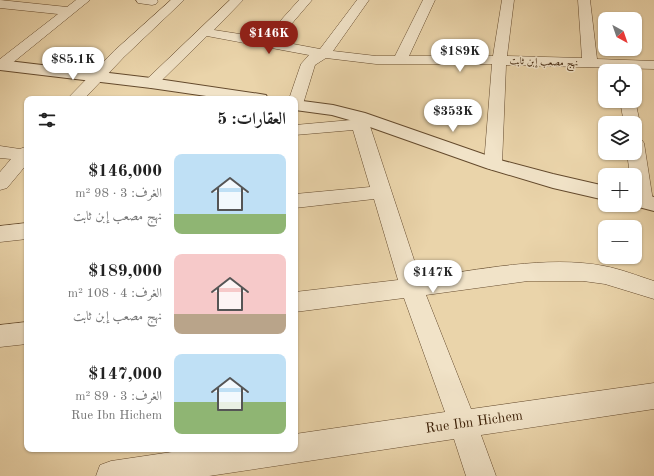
<!DOCTYPE html>
<html lang="ar">
<head>
<meta charset="utf-8">
<style>
  body { margin:0; font-family:"Old Standard TT",Amiri,serif; background:#f2f2f2; color:#222; direction:rtl; height:100vh; display:flex; flex-direction:column; font-size:15px; white-space:nowrap }
  * { box-sizing:border-box; margin:0 }
  p { font-size:13px; color:#767676 }
  .icon { flex:none; width:22px; height:22px; fill:none; stroke:currentColor; stroke-width:2; stroke-linecap:round; stroke-linejoin:round }
  .map { position:relative; flex:1; overflow:hidden; direction:ltr }
  .panel { position:absolute; left:24px; top:96px; width:274px; height:356px; display:flex; flex-direction:column; background:#fff; border-radius:8px; box-shadow:0 1px 3px #0004; direction:rtl }
  .panel>* { flex:none }
  .needle { width:26px; rotate:140deg }
  .controls { position:absolute; left:598px; top:12px; display:grid; gap:8px }
  .controls a { display:grid; place-items:center; width:44px; height:44px; border-radius:8px; background:#fff; box-shadow:0 1px 3px #0004; font-size:20px }
  .price { position:absolute; translate:-50% -34px; padding:0 9px; border-radius:14px; background:#fff; color:#222; font-size:13px; line-height:26px; filter:drop-shadow(0 1px 2px #0008) }
  .price::after { content:''; position:absolute; left:50%; top:24px; width:12px; height:9px; margin-left:-6px; background:inherit; clip-path:polygon(0 0,100% 0,50% 100%) }
  .price.active { background:#8f2418; color:#fff }
  ul { padding:0; list-style:none }
  li { display:flex; align-items:center; gap:12px; height:100px; padding:0 12px }
  li span { display:grid; place-items:center; flex:none; width:112px; height:80px; border-radius:8px; color:#555 }
  li>.icon { margin-inline-start:auto }
  span .icon { width:48px; height:48px; fill:#fffc; stroke-width:1 }
  li b { font-size:17px }
  h2 { display:flex; justify-content:space-between; align-items:center; height:48px; padding:0 12px; font-size:17px }
  .map>svg:first-child { display:block }
  .lines { fill:none; stroke-linecap:round; stroke-linejoin:round }
  .minor-casing { stroke:#644a2d; stroke-width:1 }
  .tertiary-casing { stroke:#644a2d; stroke-width:2 }
  .minor { fill:#f1e3c8; fill-rule:evenodd }
  .tertiary { fill:#f1e3c8; fill-rule:evenodd }
  .labels { text-anchor:middle; stroke-width:3; stroke-linejoin:round; paint-order:stroke }
  .far-street-label { font-size:10px; fill:#381c03; stroke:#f1e3c8 }
  .near-street-label { font-size:14px; fill:#381c03; stroke:#f1e3c8 }
</style>
</head>
<body>
<div class="map">
<svg width="654" height="476" viewBox="0 0 654 476">
  <rect width="100%" height="100%" fill="#ead4aa"/>
  <filter id="stains"><feTurbulence type="fractalNoise" baseFrequency=".005" numOctaves="4"/><feColorMatrix values="0 0 0 0 .2 0 0 0 0 .09 0 0 0 0 .02 0 0 0 .5 -.17"/></filter>
  <radialGradient id="worn" r=".72"><stop offset=".6" stop-color="#630" stop-opacity="0"/><stop offset="1" stop-color="#630" stop-opacity=".3"/></radialGradient>
  <g class="lines">
    <defs>
      <g id="minor">
        <polygon points="0,0 67,7 76,0 90,0 5,69 0,70 0,59 58,14 0,8"/>
        <polygon points="136,0 157,0 158,1 156,4 152,5 138,3"/>
        <polygon points="171,0 184,0 124,57 84,99 67,99 114,51"/>
        <polygon points="230,0 243,0 214,30 265,38 299,0 312,0 277,41 320,49 357,0 369,0 333,51 376,56 395,56 423,0 435,0 409,56 493,56 502,0 514,0 507,56 582,58 578,0 590,0 597,59 654,61 654,69 506,65 502,164 499,168 493,170 487,168 484,164 492,64 376,64 326,58 315,65 303,104 301,107 295,109 295,99 289,99 301,64 309,55 207,36 156,86 151,88 146,86 143,83 146,80"/>
        <polygon points="635,100 640,123 638,127 635,127 635,123 624,123 620,101 635,101"/>
        <path d="M359,112L365,114L367,117L420,278C477,270 548,255 604,266C621,269 638,276 654,281V299L605,284L583,281H528L426,295L471,409L654,383V409L481,435L496,476H466L454,439L209,476H96L100,465L111,461L192,449H295V434L445,412L404,298L295,312V292L398,280L374,199L295,208V194L370,187L353,130L295,135V125L351,120V117L353,114Z"/>
        <polygon points="635,138 641,139 644,143 653,201 650,206 643,208 635,204 635,175 630,175 627,153 635,153"/>
        <polygon points="0,146 20,149 27,146 27,164 7,188 0,190 0,172 11,159 0,158"/>
        <polygon points="27,223 27,239 0,242 0,226"/>
        <polygon points="27,322 27,344 0,347 0,325"/>
      </g>
      <g id="tertiary">
        <polygon points="0,60 151,78 260,94 266,95 268,99 227,99 151,88 0,70"/>
        <polygon points="295,100 333,105 365,113 500,160 553,174 605,186 605,200 553,188 486,168 353,121 332,115 295,110"/>
        <polygon points="635,192 654,197 654,211 631,205 635,205"/>
      </g>
    </defs>
    <use href="#minor" class="minor-casing"/>
    <use href="#tertiary" class="tertiary-casing"/>
    <use href="#minor" class="minor"/>
    <use href="#tertiary" class="tertiary"/>
  </g>
  <g class="labels">
    <g class="far-street-label">
      <text transform="translate(544 61) rotate(2)" y="4">نهج مصعب إبن ثابت</text>
    </g>
    <g class="near-street-label">
      <text transform="translate(474 421) rotate(-8)" y="5">Rue Ibn Hichem</text>
    </g>
  </g>
  <rect width="100%" height="100%" filter="url(#stains)"/>
  <rect width="100%" height="100%" fill="url(#worn)"/>
</svg>
<div class="controls">
<a><svg class="needle" viewBox="-14 -14 28 28"><path d="M0-13l5 13h-10z" fill="#e53935"/><path d="M0 13l5-13h-10z" fill="#767676"/></svg></a>
<a><svg class="icon" aria-label="locate" viewBox="0 0 24 24"><circle cx="12" cy="12" r="6"/><path d="M12 2v4M12 18v4M2 12h4M18 12h4"/></svg></a>
<a><svg class="icon" aria-label="layers" viewBox="0 0 24 24"><path d="M12 4l9 5-9 5-9-5zM3 14l9 5 9-5"/></svg></a>
<a>+</a>
<a>−</a>
</div>
<b class="price active" style="left:269px;top:55px">$146K</b>
<b class="price" style="left:460px;top:73px">$189K</b>
<b class="price" style="left:73px;top:81px">$85.1K</b>
<b class="price" style="left:453px;top:133px">$353K</b>
<b class="price" style="left:433px;top:294px">$147K</b>
<section class="panel">
<h2>العقارات: 5<svg class="icon" aria-label="filters" viewBox="0 0 24 24"><path d="M4 7h16M4 17h16"/><circle cx="9" cy="7" r="2"/><circle cx="15" cy="17" r="2"/></svg></h2>
<ul>
<li><span style="background:linear-gradient(#bfe0f5 75%,#8fb573 0)"><svg class="icon" aria-label="home" viewBox="0 0 24 24"><path d="M3 11l9-7 9 7M6 9v11h12V9"/></svg></span><div><b>$146,000</b><p>الغرف: 3 · 98 m²</p><p>نهج مصعب إبن ثابت</p></div></li>
<li><span style="background:linear-gradient(#f6c9c9 75%,#b9a48a 0)"><svg class="icon" aria-label="home" viewBox="0 0 24 24"><path d="M3 11l9-7 9 7M6 9v11h12V9"/></svg></span><div><b>$189,000</b><p>الغرف: 4 · 108 m²</p><p>نهج مصعب إبن ثابت</p></div></li>
<li><span style="background:linear-gradient(#bfe0f5 60%,#8fb573 0)"><svg class="icon" aria-label="home" viewBox="0 0 24 24"><path d="M3 11l9-7 9 7M6 9v11h12V9"/></svg></span><div><b>$147,000</b><p>الغرف: 3 · 89 m²</p><p>Rue Ibn Hichem</p></div></li>
</ul>
</section>
</div>
</body>
</html>
